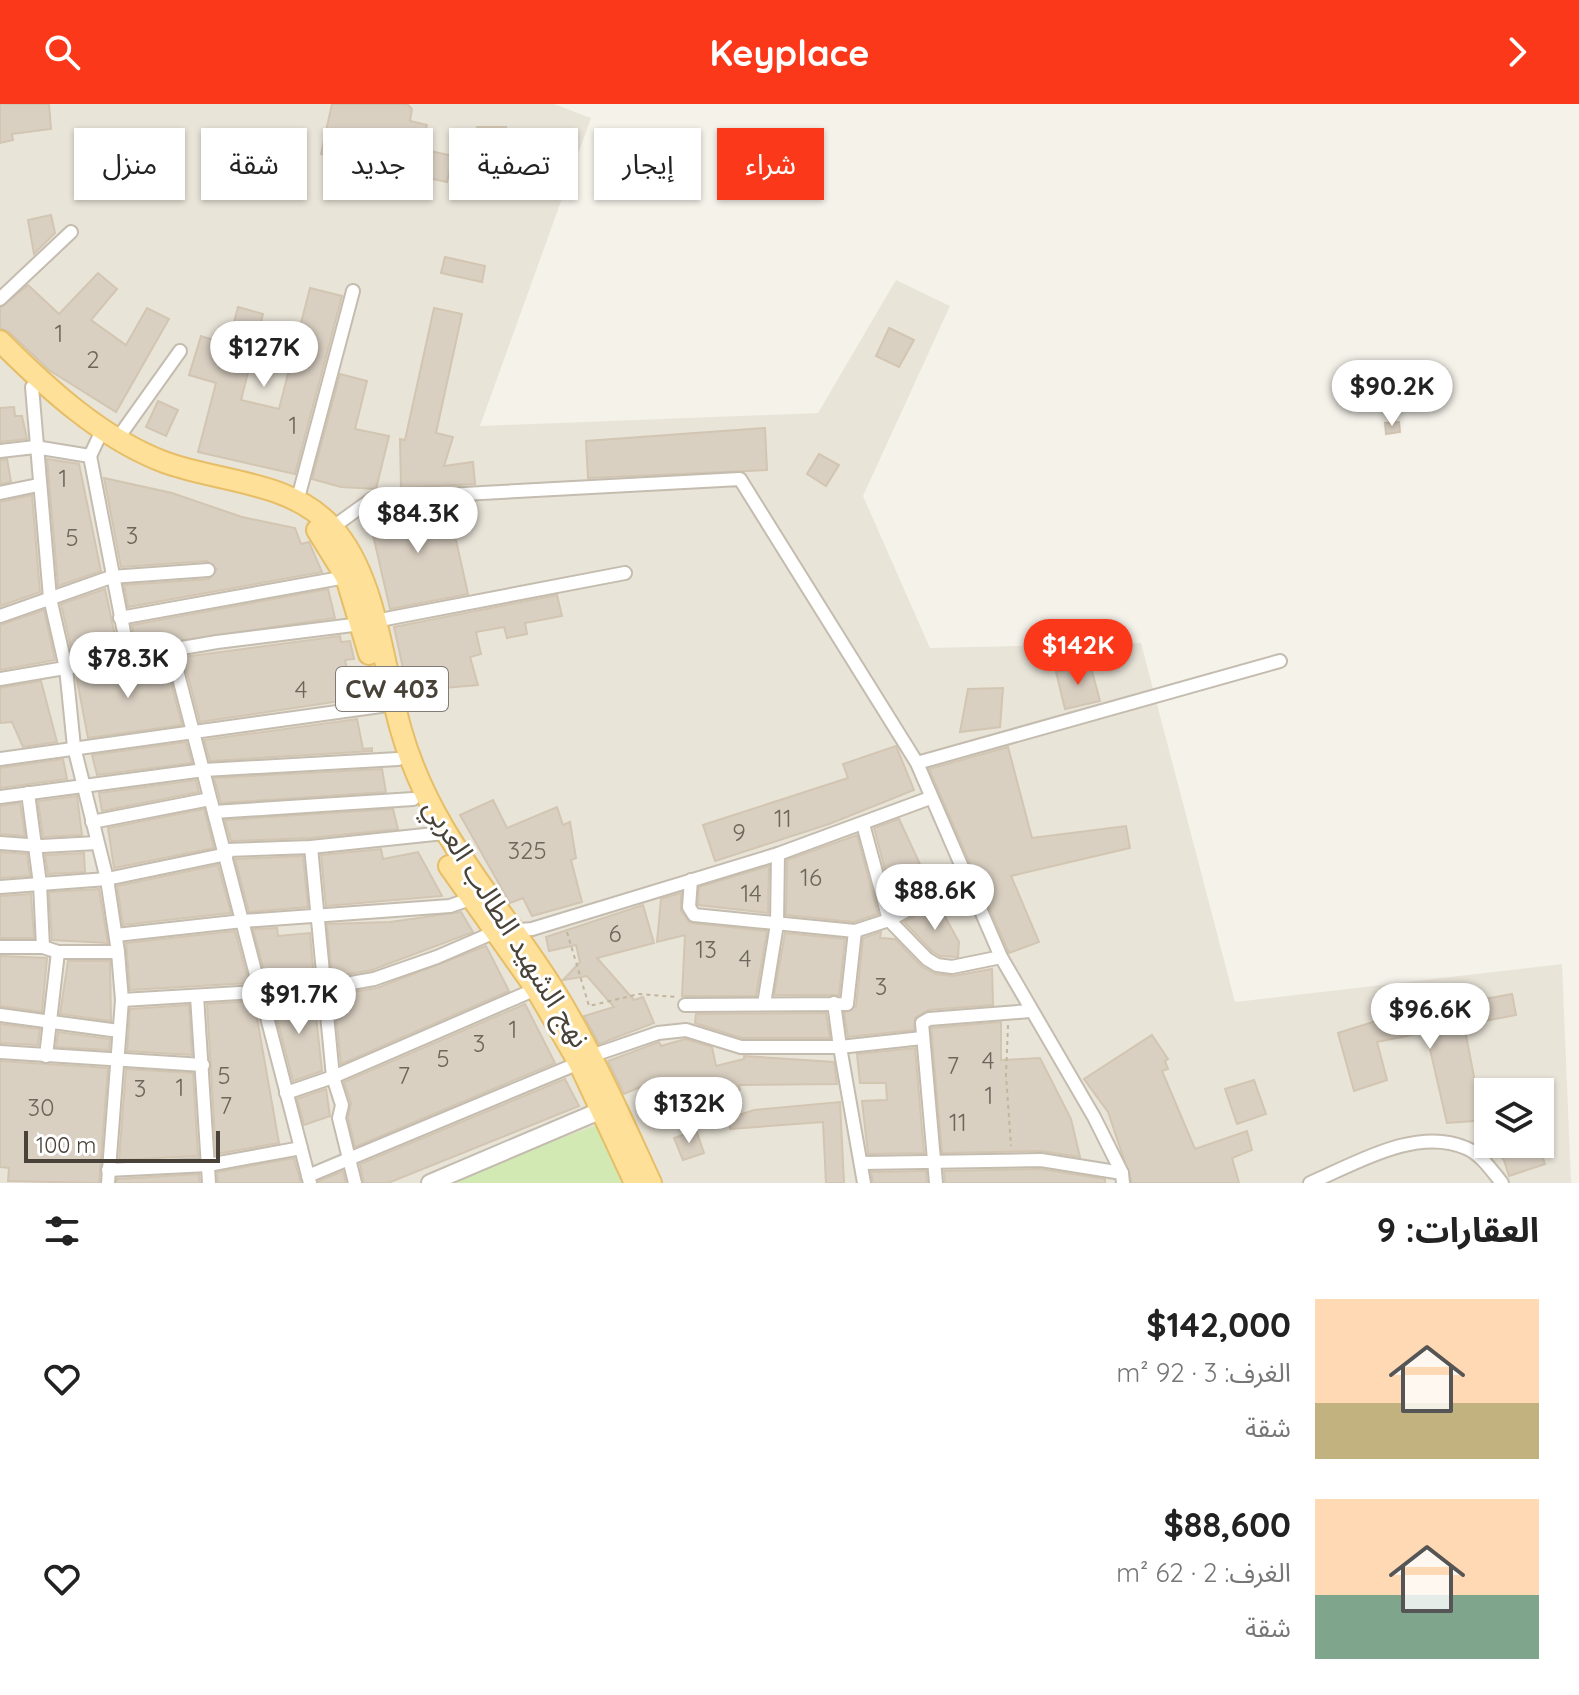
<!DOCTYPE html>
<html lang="ar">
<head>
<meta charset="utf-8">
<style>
  body { margin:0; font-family:Quicksand,"Noto Sans Arabic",sans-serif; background:#f6f6f6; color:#222; direction:rtl; height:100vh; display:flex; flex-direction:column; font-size:30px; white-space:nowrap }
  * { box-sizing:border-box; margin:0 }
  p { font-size:26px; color:#767676 }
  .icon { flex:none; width:44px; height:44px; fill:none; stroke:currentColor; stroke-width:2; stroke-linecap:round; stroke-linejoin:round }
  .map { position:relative; height:1079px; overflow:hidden; direction:ltr }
  .sheet { display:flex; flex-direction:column; background:#fff; flex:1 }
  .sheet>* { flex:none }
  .top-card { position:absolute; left:24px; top:24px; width:800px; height:72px; direction:rtl; display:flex; gap:16px }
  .buttons { position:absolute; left:1474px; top:974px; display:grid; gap:16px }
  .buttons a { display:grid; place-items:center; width:80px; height:80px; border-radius:0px; background:#fff; box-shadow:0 2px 6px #0004; font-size:40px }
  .scale { position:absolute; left:24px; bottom:20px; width:196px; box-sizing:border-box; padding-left:8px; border:4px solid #494238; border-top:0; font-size:22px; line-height:28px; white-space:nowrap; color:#494238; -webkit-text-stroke:6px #fff; paint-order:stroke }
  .price { position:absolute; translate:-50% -68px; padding:0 18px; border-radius:28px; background:#fff; color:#222; font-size:26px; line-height:52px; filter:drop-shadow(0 2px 4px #0008) }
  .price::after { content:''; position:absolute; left:50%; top:48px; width:24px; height:18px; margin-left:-12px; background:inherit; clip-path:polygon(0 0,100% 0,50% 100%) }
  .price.active { background:#fc381a; color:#fff }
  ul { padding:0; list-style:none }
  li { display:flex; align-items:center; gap:24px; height:200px; padding:0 40px }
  li span { display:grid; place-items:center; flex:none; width:224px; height:160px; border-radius:0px; color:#555 }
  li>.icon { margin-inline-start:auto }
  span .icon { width:96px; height:96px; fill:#fffc; stroke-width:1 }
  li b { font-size:34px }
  h2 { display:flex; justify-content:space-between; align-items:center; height:96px; padding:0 40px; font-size:34px }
  .tag { padding:0 28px; border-radius:0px; background:#fff; box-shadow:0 2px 6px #0004; font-size:28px; line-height:72px }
  .tag.active { background:#fc381a; color:#fff }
  header { display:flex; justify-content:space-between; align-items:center; height:104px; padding:0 40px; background:#fc381a; color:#fff; font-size:36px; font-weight:700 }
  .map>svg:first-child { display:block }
  .residential { fill:#e9e4d8; fill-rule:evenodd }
  .green { fill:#d2e9b3 }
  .building { fill:#dad0c2; stroke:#d2c5b2; stroke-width:2 }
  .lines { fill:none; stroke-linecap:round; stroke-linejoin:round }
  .minor-casing { stroke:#c4bcaf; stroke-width:16 }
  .tertiary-casing { stroke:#c4bcaf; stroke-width:20 }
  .primary-casing { stroke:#e6be67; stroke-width:24 }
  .path { stroke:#c3b59d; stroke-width:2; stroke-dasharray:4 4; stroke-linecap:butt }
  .minor { stroke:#fff; stroke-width:12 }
  .tertiary { stroke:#fff; stroke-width:16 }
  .primary { stroke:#ffe099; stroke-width:20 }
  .labels { text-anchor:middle; stroke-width:6; stroke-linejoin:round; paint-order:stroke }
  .number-label { font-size:24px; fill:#6d665a }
  .shield { fill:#fff; stroke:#807b74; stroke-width:2 }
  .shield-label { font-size:26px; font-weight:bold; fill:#494238 }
  .street-label { font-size:28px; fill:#494238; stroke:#fff }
</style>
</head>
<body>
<header><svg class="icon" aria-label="forward" viewBox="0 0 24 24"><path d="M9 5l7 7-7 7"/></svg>Keyplace<svg class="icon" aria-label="search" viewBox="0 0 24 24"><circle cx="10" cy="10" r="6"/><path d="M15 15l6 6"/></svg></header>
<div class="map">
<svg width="1579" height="1079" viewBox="0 0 1579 1079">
  <rect width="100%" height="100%" fill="#f5f2ea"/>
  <path class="residential" d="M0,0H554L591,14L480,322L818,309L896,176L950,202L863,392L930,544L1141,539L1235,898L1562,860L1571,1079H0ZM1488,988H1540V1040H1488Z"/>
  <polygon class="green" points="597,1021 625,1079 439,1079"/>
  <g class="building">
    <polygon points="0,0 49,0 51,25 12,30 13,36 0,39"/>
    <polygon points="332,0 407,0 412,5 410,17 427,21 421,45 453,52 447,78 321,50"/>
    <polygon points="477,23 506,23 506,45 472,45"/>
    <polygon points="51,111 55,129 34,150 28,116"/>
    <polygon points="445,153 485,162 482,178 441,169"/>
    <polygon points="98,169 117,185 91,216 126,241 147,204 169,215 116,308 49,266 9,228 0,224 0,204 28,181 59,210"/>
    <polygon points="310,184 342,192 295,370 198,348 216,279 189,271 201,232 228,241 238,203 263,210 241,296 279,305"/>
    <polygon points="434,204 462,210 436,329 453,333 444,362 473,358 475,380 401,384 400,335 405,336"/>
    <polygon points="889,224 914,236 899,263 876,252"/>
    <polygon points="340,270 367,277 355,325 389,332 376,385 341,383 312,375"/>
    <polygon points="158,297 178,306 166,332 146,323"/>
    <polygon points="14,303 15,312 22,312 27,335 0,338 0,304"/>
    <polygon points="1399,318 1400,328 1386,330 1385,319"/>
    <polygon points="765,324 767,366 588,374 586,337"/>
    <polygon points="819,350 839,361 826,382 807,370"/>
    <polygon points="7,355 11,378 0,380 0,356"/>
    <polygon points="47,355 79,360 101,467 58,482"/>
    <polygon points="104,374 172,389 242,413 295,424 301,440 309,438 322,468 128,503 124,481 209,475 217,465 207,457 121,463"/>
    <polygon points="32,391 40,488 0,502 0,398"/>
    <polygon points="448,400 468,490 390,505 368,409"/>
    <polygon points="105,485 118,546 73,553 61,500"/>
    <polygon points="328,485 335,514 136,543 132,521"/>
    <polygon points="557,491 562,512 525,519 527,530 507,534 504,523 476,528 481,550 470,553 478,581 408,587 394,523"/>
    <polygon points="44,506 55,556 0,566 0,521"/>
    <polygon points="340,532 341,538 350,537 354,555 345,556 354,595 200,618 183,553"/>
    <polygon points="165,556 182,621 88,634 76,571"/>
    <polygon points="1090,560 1100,597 1065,605 1056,568"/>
    <polygon points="41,577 57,638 23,643 12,618 0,619 0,584"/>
    <polygon points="1003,584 1000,623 960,628 968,585"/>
    <polygon points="357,615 363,645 372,644 372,647 210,657 204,636"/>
    <polygon points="186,638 192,659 97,671 92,651"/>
    <polygon points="896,642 914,686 829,720 715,757 703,721 848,674 843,660"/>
    <polygon points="1008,643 1032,734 1126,722 1130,744 1011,772 1039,838 1009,849 929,665"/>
    <polygon points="63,655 67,675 0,684 0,664"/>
    <polygon points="382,665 386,688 221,699 214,674"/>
    <polygon points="196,676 199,688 102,707 99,689"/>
    <polygon points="77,692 82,731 43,733 38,697"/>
    <polygon points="493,696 507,724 557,703 563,721 570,718 576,754 571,756 582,798 532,812 523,794 510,799 460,711"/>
    <polygon points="20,699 25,732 0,730 0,702"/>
    <polygon points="204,705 214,744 114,764 108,724"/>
    <polygon points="393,705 398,725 310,734 231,737 225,716"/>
    <polygon points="899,715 931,784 895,803 874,724"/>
    <polygon points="857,731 878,810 854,818 786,811 787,756"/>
    <polygon points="381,745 383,755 418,748 442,792 326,802 321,751"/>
    <polygon points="0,748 27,750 30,772 0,774"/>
    <polygon points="84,749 85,768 48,770 45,751"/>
    <polygon points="303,752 308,803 249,808 235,755"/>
    <polygon points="218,761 231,809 123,821 117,782"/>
    <polygon points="769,762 768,809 698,801 699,783"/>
    <polygon points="99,785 108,839 52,836 49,788"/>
    <polygon points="681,789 681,807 690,819 767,827 756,892 682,892 685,831 657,838 661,795"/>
    <polygon points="31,790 34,834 0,834 0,792"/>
    <polygon points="938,800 959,838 958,853 940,852 933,848 904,818"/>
    <polygon points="643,801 654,839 597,854 634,896 643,893 654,919 599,940 584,912 614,903 587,872 563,876 580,858 576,841 549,847 546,833"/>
    <polygon points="461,808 473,828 372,866 332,873 327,820 390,818"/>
    <polygon points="277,824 278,832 310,829 314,876 267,878 253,825"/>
    <polygon points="235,827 249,879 130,886 126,839"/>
    <polygon points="881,828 880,834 895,835 921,862 935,870 953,872 992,865 993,901 928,906 915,914 914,926 848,933 844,909 856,902 863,834"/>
    <polygon points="785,829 845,835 839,891 774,891"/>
    <polygon points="486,842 509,887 341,960 334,891 377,884"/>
    <polygon points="0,852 47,854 42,908 0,902"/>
    <polygon points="68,857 110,857 111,917 60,910"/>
    <polygon points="1512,890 1516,911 1464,921 1475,978 1480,977 1488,1016 1447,1019 1426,928 1377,938 1387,976 1354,987 1338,929 1389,913"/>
    <polygon points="314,894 322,967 293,977 272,896"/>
    <polygon points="254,897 279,1039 216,1050 207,900"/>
    <polygon points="525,900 555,959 355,1043 348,1014 351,999 344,978"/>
    <polygon points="189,901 192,951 127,947 130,905"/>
    <polygon points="826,909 830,934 742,934 695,919 696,910"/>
    <polygon points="1001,918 1001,956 1040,954 1071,1015 1080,1053 1041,1047 942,1049 931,924"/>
    <polygon points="0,920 40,925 38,941 0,939"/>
    <polygon points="58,928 110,935 109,946 56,943"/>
    <polygon points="1152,931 1168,955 1165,957 1168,965 1162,967 1195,1045 1247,1027 1252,1046 1232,1054 1239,1079 1132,1079 1108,1008 1084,975"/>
    <polygon points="685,935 712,943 716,962 744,955 744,952 834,958 837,980 739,981 740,986 721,991 722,1001 654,1016 640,983 624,990 608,957 659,938 661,942"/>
    <polygon points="915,944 924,1049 868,1050 862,997 887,996 886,979 860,979 857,950"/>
    <polygon points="0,957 108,964 99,1079 8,1077 9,1064 0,1063"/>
    <polygon points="126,965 193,969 198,1052 119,1056"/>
    <polygon points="565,975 579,1002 388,1079 364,1079 360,1060"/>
    <polygon points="1254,976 1266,1010 1237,1020 1225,985"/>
    <polygon points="326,985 330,1012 304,1021 297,995"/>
    <polygon points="840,998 844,1079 826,1079 823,1018 730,1025 730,1014 754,1006"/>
    <polygon points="696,1026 704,1049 683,1056 674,1034"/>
    <polygon points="1490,1040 1538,1040 1545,1060 1509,1072 1504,1056"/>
    <polygon points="294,1054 301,1079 218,1079 217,1068"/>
    <polygon points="1040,1065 1105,1075 1105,1079 945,1079 944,1067"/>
    <polygon points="343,1067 346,1079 319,1079 319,1077"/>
    <polygon points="926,1067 927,1079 873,1079 871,1068"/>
    <polygon points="199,1070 200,1079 117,1079 117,1075"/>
  </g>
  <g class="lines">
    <defs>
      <g id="minor">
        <polyline points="0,195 71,128"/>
        <polyline points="32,283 50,494 66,564 74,643 107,775 118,848 122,896 108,1079"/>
        <polyline points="118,334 180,247"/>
        <polyline points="0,347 35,343 90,352 99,333"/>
        <polyline points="90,352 129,554"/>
        <polyline points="0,389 38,381"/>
        <polyline points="297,398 353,187"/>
        <polyline points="333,423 372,395 740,375 917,659 1001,853 1094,1013 1122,1069 1123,1079"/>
        <polyline points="0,512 111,473 208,466"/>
        <polyline points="120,514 346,473"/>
        <polyline points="375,517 625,469"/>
        <polyline points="172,547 310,1079"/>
        <polyline points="0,575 217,538 361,520"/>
        <polyline points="0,655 395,600"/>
        <polyline points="917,659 1280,557"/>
        <polyline points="28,689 40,780 43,843"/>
        <polyline points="0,693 204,666 398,655"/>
        <polyline points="214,708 413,695"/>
        <polyline points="92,718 210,695"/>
        <polyline points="863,720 889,816 927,855 937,861 952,863 1001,853"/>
        <polyline points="0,739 42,742 97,739"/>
        <polyline points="311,743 333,973 342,1001 339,1014 355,1079"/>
        <polyline points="226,746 311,743 444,729"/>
        <polyline points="691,776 689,803 694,811 855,827 889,816 965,776"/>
        <polyline points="0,783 107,775 227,750"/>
        <polyline points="116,831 243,817 450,802 470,795"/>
        <polyline points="0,843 43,843 58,848 118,848"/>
        <polyline points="197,892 209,1079"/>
        <polyline points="122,896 323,884 374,875 437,853 495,828 532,825 778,750 930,694"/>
        <polyline points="834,899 840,943 922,934"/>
        <polyline points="764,900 777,820 778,750"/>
        <polyline points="685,901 847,900 855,827"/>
        <polyline points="0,911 119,927"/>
        <polyline points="0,948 203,961"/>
        <polyline points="46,952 58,848"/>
        <polyline points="591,952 658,929 686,926 741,943 840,943 864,1079"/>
        <polyline points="286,989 333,973 536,885"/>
        <polyline points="862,1059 1041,1056 1122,1069"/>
        <polyline points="108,1066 208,1061 301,1044"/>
        <polyline points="308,1072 579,959"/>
        <polyline points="936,1079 922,919 929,915 1030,907"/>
        <path d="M1310,1079C1355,1060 1416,1022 1466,1044C1481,1050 1492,1067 1502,1079"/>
      </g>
      <polyline id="tertiary" points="430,1079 609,1003"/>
      <g id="primary">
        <path d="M0,237C47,284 101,334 164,358C218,378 290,377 331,422C377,471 383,564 401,626C430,728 495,794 550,880C590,943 620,1012 651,1079"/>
        <polyline points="317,426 346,473 369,550"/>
        <polyline points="449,762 536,885 579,959 635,1079"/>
      </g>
    </defs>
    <use href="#minor" class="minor-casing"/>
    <use href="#tertiary" class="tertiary-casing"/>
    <use href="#primary" class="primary-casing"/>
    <g class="path">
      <polyline points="567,828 589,902 639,890 676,893"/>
      <polyline points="1008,921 1006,971 1011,1042"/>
    </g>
    <use href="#minor" class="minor"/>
    <use href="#tertiary" class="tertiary"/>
    <use href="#primary" class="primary"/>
  </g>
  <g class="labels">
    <g class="number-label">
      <text x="59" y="238">1</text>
      <text x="93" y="264">2</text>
      <text x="293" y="330">1</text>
      <text x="63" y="383">1</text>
      <text x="132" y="440">3</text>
      <text x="72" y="442">5</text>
      <text x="301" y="594">4</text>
      <text x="783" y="723">11</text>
      <text x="739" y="737">9</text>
      <text x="527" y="755">325</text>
      <text x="811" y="782">16</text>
      <text x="751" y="798">14</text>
      <text x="615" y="838">6</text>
      <text x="706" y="854">13</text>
      <text x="745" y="863">4</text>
      <text x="881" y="891">3</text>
      <text x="513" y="934">1</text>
      <text x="479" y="948">3</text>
      <text x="443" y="963">5</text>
      <text x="988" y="965">4</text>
      <text x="953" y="970">7</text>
      <text x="224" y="980">5</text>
      <text x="404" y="980">7</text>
      <text x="180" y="992">1</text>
      <text x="140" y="993">3</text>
      <text x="989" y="1000">1</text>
      <text x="226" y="1010">7</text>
      <text x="41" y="1012">30</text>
      <text x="958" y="1027">11</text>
    </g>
    <rect class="shield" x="336" y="563" width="112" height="44" rx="6"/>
    <g class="shield-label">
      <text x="392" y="594">CW 403</text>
    </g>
    <g class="street-label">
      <text transform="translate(507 819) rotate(58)" y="10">نهج الشهيد الطالب العربي</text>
    </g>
  </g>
</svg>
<div class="buttons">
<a><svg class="icon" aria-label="layers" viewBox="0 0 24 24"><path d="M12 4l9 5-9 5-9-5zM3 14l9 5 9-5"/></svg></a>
</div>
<div class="scale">100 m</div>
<b class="price" style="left:264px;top:285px">$127K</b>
<b class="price" style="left:1392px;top:324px">$90.2K</b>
<b class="price" style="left:418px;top:451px">$84.3K</b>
<b class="price active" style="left:1078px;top:583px">$142K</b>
<b class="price" style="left:128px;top:596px">$78.3K</b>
<b class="price" style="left:935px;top:828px">$88.6K</b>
<b class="price" style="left:299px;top:932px">$91.7K</b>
<b class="price" style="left:1430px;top:947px">$96.6K</b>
<b class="price" style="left:689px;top:1041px">$132K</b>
<div class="top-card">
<a class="tag active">شراء</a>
<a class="tag">إيجار</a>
<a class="tag">تصفية</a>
<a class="tag">جديد</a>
<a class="tag">شقة</a>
<a class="tag">منزل</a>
</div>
</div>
<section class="sheet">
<h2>العقارات: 9<svg class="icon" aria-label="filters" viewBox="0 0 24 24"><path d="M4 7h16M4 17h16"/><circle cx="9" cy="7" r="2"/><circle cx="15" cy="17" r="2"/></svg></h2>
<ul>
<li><span style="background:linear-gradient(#ffd9b3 65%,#c2b280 0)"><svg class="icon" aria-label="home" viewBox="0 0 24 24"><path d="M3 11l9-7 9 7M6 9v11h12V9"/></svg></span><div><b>$142,000</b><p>الغرف: 3 · 92 m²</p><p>شقة</p></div><svg class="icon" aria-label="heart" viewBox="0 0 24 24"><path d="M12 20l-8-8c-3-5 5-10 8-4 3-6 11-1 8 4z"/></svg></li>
<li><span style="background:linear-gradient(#ffd9b3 60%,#7fa58c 0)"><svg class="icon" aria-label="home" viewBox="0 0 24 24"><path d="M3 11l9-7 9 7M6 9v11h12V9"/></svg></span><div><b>$88,600</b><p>الغرف: 2 · 62 m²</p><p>شقة</p></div><svg class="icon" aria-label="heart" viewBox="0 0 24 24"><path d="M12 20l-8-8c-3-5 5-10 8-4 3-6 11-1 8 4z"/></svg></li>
</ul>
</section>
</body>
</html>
